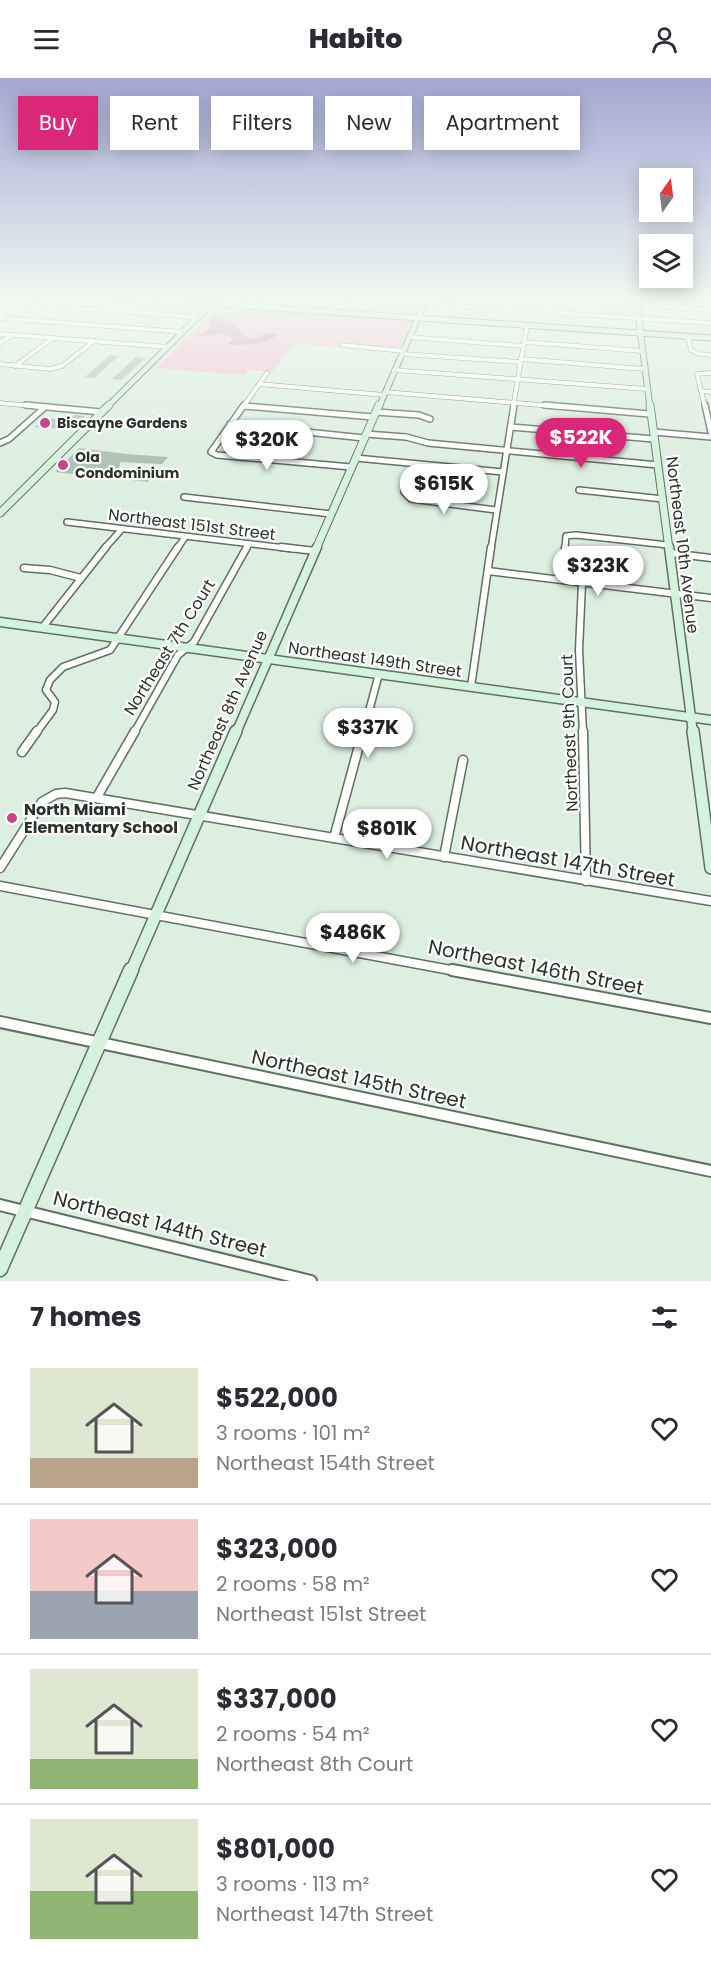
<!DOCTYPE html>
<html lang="en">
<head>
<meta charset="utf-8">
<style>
  body { margin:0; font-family:Poppins,sans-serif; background:#f2f2f3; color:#2b2b33; height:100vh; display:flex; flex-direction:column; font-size:22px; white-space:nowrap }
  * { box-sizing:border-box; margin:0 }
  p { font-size:20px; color:#7c7c81 }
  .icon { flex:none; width:33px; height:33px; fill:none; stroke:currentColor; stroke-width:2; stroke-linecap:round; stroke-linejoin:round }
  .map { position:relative; height:1203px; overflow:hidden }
  .sheet { display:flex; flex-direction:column; background:#fff; flex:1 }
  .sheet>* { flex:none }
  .top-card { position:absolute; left:18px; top:18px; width:675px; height:54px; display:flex; gap:12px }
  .needle { width:39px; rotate:14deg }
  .controls { position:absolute; left:639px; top:90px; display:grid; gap:12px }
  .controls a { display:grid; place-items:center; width:54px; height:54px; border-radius:0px; background:#fff; box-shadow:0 3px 15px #0003; font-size:30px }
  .price { position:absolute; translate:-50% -51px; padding:0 14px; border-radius:21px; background:#fff; color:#222; font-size:20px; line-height:39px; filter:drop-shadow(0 2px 3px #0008) }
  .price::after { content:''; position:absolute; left:50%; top:36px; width:18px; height:14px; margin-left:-9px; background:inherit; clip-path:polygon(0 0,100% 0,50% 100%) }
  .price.active { background:#db2777; color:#fff }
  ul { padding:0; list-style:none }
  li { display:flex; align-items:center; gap:18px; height:150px; padding:0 30px }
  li+li { border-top:2px solid #e1e1e2 }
  li span { display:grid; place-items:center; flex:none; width:168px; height:120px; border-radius:0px; color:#555 }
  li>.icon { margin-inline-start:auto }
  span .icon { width:72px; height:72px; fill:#fffc; stroke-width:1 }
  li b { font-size:26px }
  h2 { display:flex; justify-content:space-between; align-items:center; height:72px; padding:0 30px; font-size:26px }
  .tag { padding:0 21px; border-radius:0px; background:#fff; box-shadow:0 3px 15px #0003; font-size:21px; line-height:54px }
  .tag.active { background:#db2777; color:#fff }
  header { display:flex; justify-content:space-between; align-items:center; height:78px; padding:0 30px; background:#fff; font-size:27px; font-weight:800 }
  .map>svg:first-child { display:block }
  .green { fill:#fbc0da }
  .water { fill:#db94b4 }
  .building { fill:#afc1b2 }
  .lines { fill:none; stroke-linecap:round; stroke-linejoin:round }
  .street-far4-casing { stroke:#607063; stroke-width:5 }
  .street-far3-casing { stroke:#607063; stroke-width:8 }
  .street-far2-casing { stroke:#607063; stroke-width:9 }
  .street-far1-casing { stroke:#607063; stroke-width:11 }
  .street-casing { stroke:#607063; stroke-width:14 }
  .secondary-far4-casing { stroke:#607063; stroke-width:7 }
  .secondary-far3-casing { stroke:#607063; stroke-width:9 }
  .secondary-far2-casing { stroke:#607063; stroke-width:11 }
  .secondary-far1-casing { stroke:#607063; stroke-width:14 }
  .secondary-casing { stroke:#607063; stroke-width:17 }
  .street-far4 { stroke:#fff; stroke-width:4 }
  .street-far3 { stroke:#fff; stroke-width:5 }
  .street-far2 { stroke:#fff; stroke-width:6 }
  .street-far1 { stroke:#fff; stroke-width:8 }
  .street { stroke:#fff; stroke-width:10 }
  .secondary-far4 { stroke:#d5f3dc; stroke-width:5 }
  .secondary-far3 { stroke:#d5f3dc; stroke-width:7 }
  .secondary-far2 { stroke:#d5f3dc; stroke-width:8 }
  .secondary-far1 { stroke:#d5f3dc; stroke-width:11 }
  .secondary { stroke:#d5f3dc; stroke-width:14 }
  .poi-dot { fill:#c7448a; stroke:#fff; stroke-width:2 }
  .labels { text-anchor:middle; stroke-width:4.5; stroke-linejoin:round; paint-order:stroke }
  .far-poi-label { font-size:14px; font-weight:bold; fill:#2b322c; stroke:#fff; text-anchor:start }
  .street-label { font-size:16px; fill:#2b322c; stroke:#fff }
  .poi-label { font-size:16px; font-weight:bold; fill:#2b322c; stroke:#fff; text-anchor:start }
  .near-street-label { font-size:20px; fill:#2b322c; stroke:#fff }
</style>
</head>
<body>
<header><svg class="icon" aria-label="menu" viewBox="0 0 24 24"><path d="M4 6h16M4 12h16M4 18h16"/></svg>Habito<svg class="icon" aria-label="person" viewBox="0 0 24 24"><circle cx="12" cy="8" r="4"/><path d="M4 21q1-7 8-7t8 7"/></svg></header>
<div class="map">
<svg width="711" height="1203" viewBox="0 0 711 1203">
  <rect width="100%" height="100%" fill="#ddefe0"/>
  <polygon class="green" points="217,229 409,242 412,244 399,270 341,266 337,269 294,266 272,294 248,292 244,297 156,290"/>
  <path class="water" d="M216,239L232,244C234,251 237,249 241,254C256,270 263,247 279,257C262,267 248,267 229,267L227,266L234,260L223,256L196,259L210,250L208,244Z"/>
  <g class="building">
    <polygon points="110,277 119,278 94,300 85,299"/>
    <polygon points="136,279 145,280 121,302 112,301"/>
    <polygon points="75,337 85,338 72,351 35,349 45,340 69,342"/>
    <polygon points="79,370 127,376 168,379 162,386 120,384 119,392 155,396 148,404 55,394"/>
  </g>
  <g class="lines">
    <defs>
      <g id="street-far4">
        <polyline points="320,219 499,231 507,229 509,219"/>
        <polyline points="519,219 550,221"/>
        <polyline points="551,219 549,231 557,235 711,245"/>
        <polyline points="592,219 592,237"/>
        <polyline points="702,219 711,219"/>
        <polyline points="16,226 197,239"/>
        <polyline points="636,227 711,232"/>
        <polyline points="0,237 27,219"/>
        <polyline points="0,240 183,254"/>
        <polyline points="0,256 168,269"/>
        <polyline points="409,259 523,268"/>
        <polyline points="688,259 691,272 699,276 711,277"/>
        <polyline points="524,264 642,273"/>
        <polyline points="0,265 12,257"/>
        <polyline points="342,267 403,273"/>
        <polyline points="402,276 520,284"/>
        <polyline points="521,281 644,291"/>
        <polyline points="0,286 50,291 62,288 94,263"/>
        <polyline points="15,288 53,260"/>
        <polyline points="394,292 646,311"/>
        <polyline points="259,306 384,317"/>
        <polyline points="701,313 711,314"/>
        <polyline points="385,314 563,329"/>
        <polyline points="0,325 43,329"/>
        <polyline points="244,328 254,329"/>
        <polyline points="243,329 267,295"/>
        <polyline points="513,329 527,248"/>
        <polyline points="705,329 697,296 711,295"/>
      </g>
      <g id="street-far3">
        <polyline points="26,327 101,334"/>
        <polyline points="244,327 211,374 217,377 351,389"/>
        <polyline points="545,327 649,336"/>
        <polyline points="705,327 711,354"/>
        <polyline points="244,328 373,339"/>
        <polyline points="376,334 419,337 430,341"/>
        <polyline points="230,346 364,360"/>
        <polyline points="511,349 654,361"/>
        <polyline points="654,354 711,359"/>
        <polyline points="366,356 406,359 428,365 658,387"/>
        <polyline points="0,365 9,361 45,329"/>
        <polyline points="356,380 503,394"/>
        <polyline points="579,412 663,421"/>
        <polyline points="404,414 411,421 496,432"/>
        <polyline points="184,419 331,436"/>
        <polyline points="67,444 294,471"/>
        <polyline points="104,471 122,451"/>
        <polyline points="177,471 185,459"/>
        <polyline points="246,471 249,466"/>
        <polyline points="491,471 514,327"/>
        <polyline points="565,471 566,458 576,457 668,467"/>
      </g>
      <g id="street-far2">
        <polyline points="281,469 315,473"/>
        <polyline points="670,475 711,480"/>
        <polyline points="24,490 50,492 81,500"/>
        <polyline points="488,493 711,520"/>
        <polyline points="564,502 565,469"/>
        <polyline points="582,505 579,572 583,655"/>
        <polyline points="42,550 106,469"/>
        <polyline points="471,609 491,469"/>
        <polyline points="36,655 53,632 55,624 46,612 50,602 63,589 110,572 178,469"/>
        <polyline points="134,655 178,577 194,564 247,469"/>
        <polyline points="363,655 379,596"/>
      </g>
      <g id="street-far1">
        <polyline points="583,653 586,803"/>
        <polyline points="22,674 37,653"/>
        <polyline points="97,719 135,653"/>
        <polyline points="334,760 363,653"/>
        <polyline points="444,779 463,682"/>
        <polyline points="0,790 42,724 56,716 65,715 711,823"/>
        <polyline points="0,808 461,894"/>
      </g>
      <g id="street">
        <polyline points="452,892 711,940"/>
        <polyline points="0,944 711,1093"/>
        <polyline points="0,1127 311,1203"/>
      </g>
      <g id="secondary-far4">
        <polyline points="112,219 711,260"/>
        <polyline points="636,219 650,329"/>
        <polyline points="107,329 218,219"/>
        <polyline points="379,329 427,219"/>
      </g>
      <g id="secondary-far3">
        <polyline points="650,327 669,471"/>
        <polyline points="0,435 109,327"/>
        <polyline points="316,471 379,327"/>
      </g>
      <g id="secondary-far2">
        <polyline points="669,469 693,655"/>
        <polyline points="0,544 711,642"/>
        <polyline points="236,655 317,469"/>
      </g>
      <g id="secondary-far1">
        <polyline points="693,653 711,790"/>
        <polyline points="131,894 236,653"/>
      </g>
      <polyline id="secondary" points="0,1191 131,892"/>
    </defs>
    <use href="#street-far4" class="street-far4-casing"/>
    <use href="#street-far3" class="street-far3-casing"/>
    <use href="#street-far2" class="street-far2-casing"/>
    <use href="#street-far1" class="street-far1-casing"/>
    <use href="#street" class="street-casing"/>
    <use href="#secondary-far4" class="secondary-far4-casing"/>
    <use href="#secondary-far3" class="secondary-far3-casing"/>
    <use href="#secondary-far2" class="secondary-far2-casing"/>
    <use href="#secondary-far1" class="secondary-far1-casing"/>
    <use href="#secondary" class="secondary-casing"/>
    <use href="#street-far4" class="street-far4"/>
    <use href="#street-far3" class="street-far3"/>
    <use href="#street-far2" class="street-far2"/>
    <use href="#street-far1" class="street-far1"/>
    <use href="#street" class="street"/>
    <use href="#secondary-far4" class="secondary-far4"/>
    <use href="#secondary-far3" class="secondary-far3"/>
    <use href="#secondary-far2" class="secondary-far2"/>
    <use href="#secondary-far1" class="secondary-far1"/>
    <use href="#secondary" class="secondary"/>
  </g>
  <linearGradient id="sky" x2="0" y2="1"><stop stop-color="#a3a7d3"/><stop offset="0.57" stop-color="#f0f8f1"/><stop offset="1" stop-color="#f0f8f1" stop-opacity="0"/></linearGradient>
  <rect width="711" height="387" fill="url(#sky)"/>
  <g class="poi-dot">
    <circle cx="45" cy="345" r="6"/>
    <circle cx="63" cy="387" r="6"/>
    <circle cx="12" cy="740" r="6"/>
  </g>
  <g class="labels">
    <g class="far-poi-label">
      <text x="57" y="350">Biscayne Gardens</text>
      <text x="75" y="384">Ola<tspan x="75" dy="16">Condominium</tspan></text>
    </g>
    <g class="street-label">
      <text transform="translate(192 446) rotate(7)" y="6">Northeast 151st Street</text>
      <text transform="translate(683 467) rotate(83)" y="6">Northeast 10th Avenue</text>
      <text transform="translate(169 569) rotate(-58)" y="6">Northeast 7th Court</text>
      <text transform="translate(375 581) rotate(8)" y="6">Northeast 149th Street</text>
      <text transform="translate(227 632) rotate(-66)" y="6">Northeast 8th Avenue</text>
      <text transform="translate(569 655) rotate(-92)" y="6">Northeast 9th Court</text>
    </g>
    <g class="poi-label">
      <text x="24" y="737">North Miami<tspan x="24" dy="18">Elementary School</tspan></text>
    </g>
    <g class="near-street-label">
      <text transform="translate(568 783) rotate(10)" y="7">Northeast 147th Street</text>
      <text transform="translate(536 889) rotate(11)" y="7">Northeast 146th Street</text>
      <text transform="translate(359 1001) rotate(12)" y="7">Northeast 145th Street</text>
      <text transform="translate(160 1146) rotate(14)" y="7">Northeast 144th Street</text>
    </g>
  </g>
</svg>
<div class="controls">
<a><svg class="needle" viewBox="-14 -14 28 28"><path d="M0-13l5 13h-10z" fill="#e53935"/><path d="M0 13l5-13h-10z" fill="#7c7c81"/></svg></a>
<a><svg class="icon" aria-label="layers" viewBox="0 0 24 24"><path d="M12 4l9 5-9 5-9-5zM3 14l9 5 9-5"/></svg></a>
</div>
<b class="price active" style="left:581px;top:391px">$522K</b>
<b class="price" style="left:267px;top:393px">$320K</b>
<b class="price" style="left:444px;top:437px">$615K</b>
<b class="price" style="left:598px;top:519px">$323K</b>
<b class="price" style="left:368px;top:681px">$337K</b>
<b class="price" style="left:387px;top:782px">$801K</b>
<b class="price" style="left:353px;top:886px">$486K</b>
<div class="top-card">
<a class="tag active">Buy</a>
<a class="tag">Rent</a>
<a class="tag">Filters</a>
<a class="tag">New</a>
<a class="tag">Apartment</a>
</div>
</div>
<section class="sheet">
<h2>7 homes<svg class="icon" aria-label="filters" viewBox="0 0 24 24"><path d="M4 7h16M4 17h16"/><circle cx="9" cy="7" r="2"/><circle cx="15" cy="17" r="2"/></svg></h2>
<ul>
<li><span style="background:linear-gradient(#dfe7d0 75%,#b9a48a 0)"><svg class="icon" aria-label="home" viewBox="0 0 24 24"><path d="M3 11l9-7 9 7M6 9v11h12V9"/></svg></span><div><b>$522,000</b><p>3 rooms · 101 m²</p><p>Northeast 154th Street</p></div><svg class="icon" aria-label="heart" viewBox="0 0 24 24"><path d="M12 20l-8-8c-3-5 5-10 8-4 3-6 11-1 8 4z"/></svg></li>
<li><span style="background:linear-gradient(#f6c9c9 60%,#9aa5b1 0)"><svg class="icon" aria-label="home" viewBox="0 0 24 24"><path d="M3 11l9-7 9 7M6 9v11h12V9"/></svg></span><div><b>$323,000</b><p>2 rooms · 58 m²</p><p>Northeast 151st Street</p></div><svg class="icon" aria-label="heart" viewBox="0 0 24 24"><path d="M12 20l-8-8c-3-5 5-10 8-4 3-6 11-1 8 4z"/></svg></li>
<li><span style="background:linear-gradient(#dfe7d0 75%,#8fb573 0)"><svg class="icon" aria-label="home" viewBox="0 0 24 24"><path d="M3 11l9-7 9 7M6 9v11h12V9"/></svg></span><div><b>$337,000</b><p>2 rooms · 54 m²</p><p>Northeast 8th Court</p></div><svg class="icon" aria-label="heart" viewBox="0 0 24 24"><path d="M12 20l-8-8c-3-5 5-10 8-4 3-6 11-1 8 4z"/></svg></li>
<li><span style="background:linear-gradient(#dfe7d0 60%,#8fb573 0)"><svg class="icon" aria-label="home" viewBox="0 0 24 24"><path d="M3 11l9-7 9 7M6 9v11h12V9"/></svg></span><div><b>$801,000</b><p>3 rooms · 113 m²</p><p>Northeast 147th Street</p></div><svg class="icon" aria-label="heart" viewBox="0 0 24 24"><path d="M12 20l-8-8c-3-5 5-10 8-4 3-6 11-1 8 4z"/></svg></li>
</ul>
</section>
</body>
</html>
